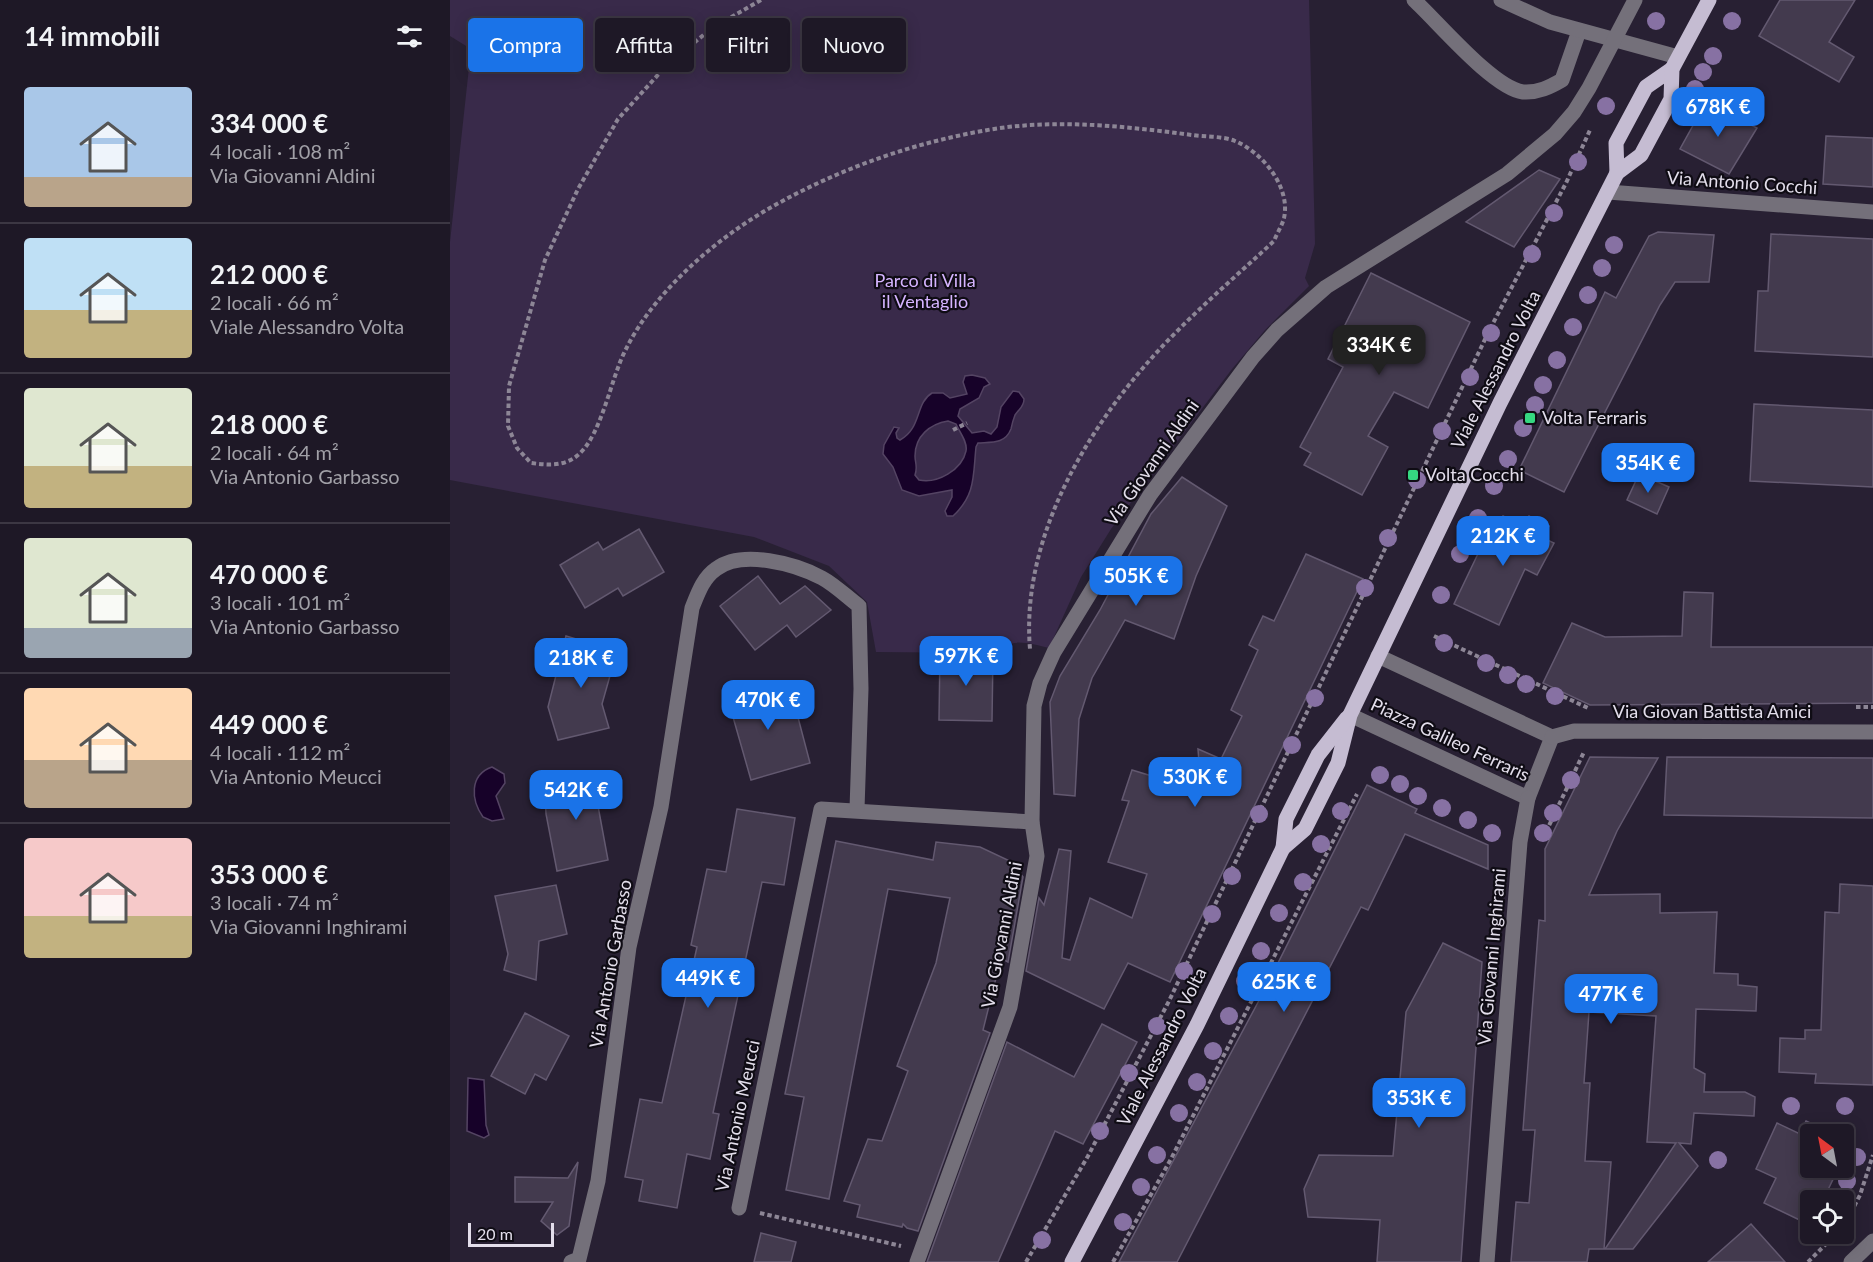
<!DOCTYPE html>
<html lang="it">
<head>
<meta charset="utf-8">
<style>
  body { margin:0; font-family:Lato,sans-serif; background:#26212e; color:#f1f3f6; height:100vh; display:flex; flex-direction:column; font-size:22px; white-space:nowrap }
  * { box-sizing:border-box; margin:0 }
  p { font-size:20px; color:#a1a0a7 }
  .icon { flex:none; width:33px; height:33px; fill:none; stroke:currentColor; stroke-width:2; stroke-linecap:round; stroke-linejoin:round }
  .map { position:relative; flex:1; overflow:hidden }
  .drawer { display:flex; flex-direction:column; background:#1e1826; width:450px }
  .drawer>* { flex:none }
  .top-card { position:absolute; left:18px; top:18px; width:570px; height:54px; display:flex; gap:12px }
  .needle { width:39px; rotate:328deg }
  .fabs { position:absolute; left:1350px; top:1124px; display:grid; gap:12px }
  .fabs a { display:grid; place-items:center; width:54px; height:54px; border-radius:6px; background:#1e1826; box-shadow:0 3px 15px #0003,0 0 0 2px #3c3743; font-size:30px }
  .scale { position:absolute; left:18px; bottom:15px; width:86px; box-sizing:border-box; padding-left:6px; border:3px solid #e3deeb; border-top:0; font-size:16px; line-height:21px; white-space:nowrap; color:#e3deeb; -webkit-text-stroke:4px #0f0c14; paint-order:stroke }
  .price { position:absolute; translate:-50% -51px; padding:0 14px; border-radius:12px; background:#1a73e8; color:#fff; font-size:20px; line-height:39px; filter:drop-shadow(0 2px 3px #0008) }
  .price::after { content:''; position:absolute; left:50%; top:36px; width:18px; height:14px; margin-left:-9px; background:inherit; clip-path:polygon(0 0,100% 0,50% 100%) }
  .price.current { background:#222; color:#fff }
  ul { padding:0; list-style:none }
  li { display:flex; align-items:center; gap:18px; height:150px; padding:0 24px }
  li+li { border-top:2px solid #3c3743 }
  li span { display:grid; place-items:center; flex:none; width:168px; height:120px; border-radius:6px; color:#555 }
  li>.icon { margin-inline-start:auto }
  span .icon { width:72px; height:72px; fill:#fffc; stroke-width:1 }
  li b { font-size:26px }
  h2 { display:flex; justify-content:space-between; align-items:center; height:72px; padding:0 24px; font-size:26px }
  .pill { padding:0 21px; border-radius:6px; background:#1e1826; box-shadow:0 3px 15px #0003,0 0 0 2px #3c3743; font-size:21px; line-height:54px }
  .pill.current { background:#1a73e8; color:#fff }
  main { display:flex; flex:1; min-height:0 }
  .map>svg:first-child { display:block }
  .green { fill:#392a4a }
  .water { fill:#170229; stroke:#544463; stroke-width:1.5; fill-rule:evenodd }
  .building { fill:#433a4e; stroke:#635970; stroke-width:1.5 }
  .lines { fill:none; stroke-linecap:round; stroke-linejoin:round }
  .path { stroke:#8d8696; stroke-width:4; stroke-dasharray:4.5 3; stroke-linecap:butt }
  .minor { stroke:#74707a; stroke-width:15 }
  .major { stroke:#c5bcd2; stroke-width:15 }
  .tree { fill:#8771a3 }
  .poi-dot { fill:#35d881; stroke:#0f0c14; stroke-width:2 }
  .labels { text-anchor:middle; stroke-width:4.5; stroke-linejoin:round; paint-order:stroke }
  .street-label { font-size:18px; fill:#e3deeb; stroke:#0f0c14 }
  .park-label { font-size:18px; fill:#d5b4ff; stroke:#0f0c14 }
  .poi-label { font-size:18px; fill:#e3deeb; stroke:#0f0c14; text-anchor:start }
</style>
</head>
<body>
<main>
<section class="drawer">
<h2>14 immobili<svg class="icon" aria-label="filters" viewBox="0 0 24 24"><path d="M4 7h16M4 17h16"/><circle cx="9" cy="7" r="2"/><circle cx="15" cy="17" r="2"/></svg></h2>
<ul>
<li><span style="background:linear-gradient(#a9c7e8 75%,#b9a48a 0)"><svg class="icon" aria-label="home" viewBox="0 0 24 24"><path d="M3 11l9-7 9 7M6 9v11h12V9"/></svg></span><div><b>334 000 €</b><p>4 locali · 108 m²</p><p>Via Giovanni Aldini</p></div></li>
<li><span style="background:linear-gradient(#bfe0f5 60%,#c2b280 0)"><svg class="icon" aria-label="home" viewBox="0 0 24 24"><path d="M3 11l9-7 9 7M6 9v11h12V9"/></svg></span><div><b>212 000 €</b><p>2 locali · 66 m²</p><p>Viale Alessandro Volta</p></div></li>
<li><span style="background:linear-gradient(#dfe7d0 65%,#c2b280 0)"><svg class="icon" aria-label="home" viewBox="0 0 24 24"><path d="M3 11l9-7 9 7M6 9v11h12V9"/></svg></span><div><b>218 000 €</b><p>2 locali · 64 m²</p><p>Via Antonio Garbasso</p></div></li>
<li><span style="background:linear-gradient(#dfe7d0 75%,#9aa5b1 0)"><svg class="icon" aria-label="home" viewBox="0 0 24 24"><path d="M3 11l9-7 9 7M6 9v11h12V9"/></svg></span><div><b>470 000 €</b><p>3 locali · 101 m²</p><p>Via Antonio Garbasso</p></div></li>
<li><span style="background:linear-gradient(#ffd9b3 60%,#b9a48a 0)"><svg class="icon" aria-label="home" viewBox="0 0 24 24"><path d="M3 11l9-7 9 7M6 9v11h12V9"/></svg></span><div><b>449 000 €</b><p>4 locali · 112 m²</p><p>Via Antonio Meucci</p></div></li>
<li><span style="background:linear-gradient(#f6c9c9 65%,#c2b280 0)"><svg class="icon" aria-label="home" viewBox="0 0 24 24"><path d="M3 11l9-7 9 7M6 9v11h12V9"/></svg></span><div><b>353 000 €</b><p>3 locali · 74 m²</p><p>Via Giovanni Inghirami</p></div></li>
</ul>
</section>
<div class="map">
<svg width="1423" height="1262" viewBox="0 0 1423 1262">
  <rect width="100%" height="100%" fill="#282033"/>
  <path class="green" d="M0,0H859L865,244L855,278L859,286L815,330L782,369L661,529L631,577L599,648C577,643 562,637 543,653L426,652L417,602L379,566L304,537L0,480V242L21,49L0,36Z"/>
  <g class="water">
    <path d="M522,375L535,378L540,384L534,387L529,398L510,409L508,416L522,433L534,431L541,434L547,427L551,407L563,391L569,392L574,399C574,407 569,409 565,415C563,420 562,424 561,429C555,444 542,442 528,443L526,447C523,475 526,495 503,516H497L495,511L502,497V490L469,496L452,490L443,467L433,454L434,445L444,427L449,428L446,433L447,438L450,440C472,428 465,403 482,393H493L500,398L517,394L513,382L515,376ZM498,421L506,424C509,431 518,442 516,451C512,470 487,484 469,480L465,475C468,467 465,463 465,456C465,436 480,424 498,421Z"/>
    <path d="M42,767L54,774L55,783L46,796L54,819L42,821L33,817C21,800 19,775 42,767Z"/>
    <polygon points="18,1078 34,1080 36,1125 39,1135 34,1138 17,1131"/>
  </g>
  <g class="building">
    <polygon points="1330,0 1405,0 1379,42 1404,57 1389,82 1309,36"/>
    <polygon points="1256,102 1307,128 1279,174 1230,149"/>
    <polygon points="1376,136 1423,138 1423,187 1373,184"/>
    <polygon points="1089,170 1110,179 1064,247 1016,222"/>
    <polygon points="1208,232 1264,235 1259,282 1225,282 1210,305 1114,492 1069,470 1155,292 1166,298 1199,236"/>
    <polygon points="1321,234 1423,239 1423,357 1305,351 1308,291 1318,291"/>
    <polygon points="921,273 1020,322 978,408 944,392 918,436 938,447 912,495 854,465 861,453 850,447 893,367 878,359"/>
    <polygon points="1304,404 1423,410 1423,487 1300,481"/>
    <polygon points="1189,474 1219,487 1207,514 1177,500"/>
    <polygon points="732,477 777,506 746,576 724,639 675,620 642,678 629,719 625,796 604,794 600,702 610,676 650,610 701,514"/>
    <polygon points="1053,516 1074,527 1079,516 1099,526 1093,538 1104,543 1087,575 1075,569 1049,625 1004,604 1036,537 1041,540"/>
    <polygon points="189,529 214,572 173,596 168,588 135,608 110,565 148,542 153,550"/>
    <polygon points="856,554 913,579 720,982 678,963 654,1009 576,971 589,898 594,905 609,849 621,851 612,958 620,960 640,898 682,918 697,874 658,862 679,801 672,800 682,770 751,791 748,749 771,759 792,716 781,710 808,650 799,645 813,616 824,621"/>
    <polygon points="308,576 330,604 355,586 381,610 346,637 337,625 305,650 270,606"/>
    <polygon points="1234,592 1263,593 1261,647 1423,647 1423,703 1140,705 1093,683 1122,623 1155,637 1232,636"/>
    <polygon points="116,636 167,651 152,704 159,728 108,740 98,707"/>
    <polygon points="490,652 543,653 542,721 489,720"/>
    <polygon points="328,682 336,709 345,706 360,763 301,780 277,696"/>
    <polygon points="1140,757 1208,758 1167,831 1139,895 1210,894 1210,913 1267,912 1264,973 1288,974 1288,985 1307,987 1306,1011 1246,1009 1244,1068 1255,1074 1254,1092 1295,1092 1305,1097 1304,1116 1244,1113 1241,1144 1229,1143 1248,1166 1183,1249 1155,1249 1226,1143 1197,1142 1206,1016 1139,1012 1134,1083 1140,1083 1135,1161 1161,1162 1154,1249 1139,1249 1137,1262 1061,1262 1066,1202 1079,1203 1085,1130 1073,1130 1089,920 1095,921 1095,849"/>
    <polygon points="1217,757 1423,758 1423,818 1214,815"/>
    <polygon points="109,774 134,782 150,775 162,797 148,806 158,860 107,871 96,814 95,793"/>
    <polygon points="917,785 967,809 965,813 1038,845 1038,869 955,834 918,910 911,907 727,1262 669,1262 813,993"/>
    <polygon points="287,809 345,818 334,885 312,882 263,1113 269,1114 260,1159 237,1154 227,1208 189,1201 193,1180 175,1177 190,1099 212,1103 247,947 241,945 257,869 276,872"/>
    <polygon points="386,841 483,860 486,842 530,847 562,862 573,877 558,962 551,958 533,1030 540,1033 468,1231 457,1228 453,1224 452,1227 407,1217 410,1205 394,1201 418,1139 432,1141 458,1071 447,1066 486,963 500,898 438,889 379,1199 336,1190 354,1097 335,1094"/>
    <polygon points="1390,884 1423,886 1423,1085 1365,1083 1366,1074 1329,1072 1330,1038 1355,1039 1355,1030 1371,1030 1375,912 1389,913"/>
    <polygon points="106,885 117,934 89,941 86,980 54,970 58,954 45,896"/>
    <polygon points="993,943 1032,962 1011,1262 927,1262 930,1220 858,1217 854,1189 869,1155 943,1156 956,1012"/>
    <polygon points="75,1013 119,1036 96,1080 85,1074 75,1094 41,1076"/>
    <polygon points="652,1024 687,1042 633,1144 605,1131 548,1262 477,1262 557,1042 624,1077"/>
    <polygon points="1356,1121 1383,1134 1360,1134 1360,1167 1389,1167 1373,1200 1360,1200 1360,1225 1314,1203 1326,1178 1306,1169 1327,1123 1350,1134"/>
    <polygon points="128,1162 119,1226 107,1235 91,1221 103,1202 65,1202 65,1177 118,1178"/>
    <polygon points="1301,1224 1335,1262 1258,1262"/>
    <polygon points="311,1233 346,1242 341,1262 304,1262"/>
  </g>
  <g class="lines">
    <g class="path">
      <path d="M311,0L262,28L216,66L168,119L128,189L95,260L59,386L58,426L67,448L81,463C97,465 114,467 128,455C152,435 161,377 176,349C204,293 260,244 313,212C381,172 455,145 532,131C600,118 674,126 742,135C755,137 773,136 785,141C812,152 841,187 834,218C832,226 827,233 824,241C782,280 737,318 699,361C631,438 571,544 580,649"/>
      <polyline points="503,430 517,423"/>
      <polyline points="984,636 1138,708"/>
      <polyline points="1406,707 1423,707"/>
      <polyline points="1096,832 1134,752"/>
      <polyline points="310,1213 451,1246"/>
      <polyline points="1394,1226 1410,1195 1423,1155"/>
      <polyline points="576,1262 638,1156 719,1001 1039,331 1116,183 1140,130"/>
      <polyline points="663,1262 721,1159 907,794"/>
      <polyline points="1358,1262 1387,1233"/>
    </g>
    <g class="minor">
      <path d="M964,0C988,22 1043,88 1073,92C1088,93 1100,87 1112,80L1129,31"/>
      <polyline points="1051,0 1100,22 1228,57"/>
      <polyline points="1158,192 1423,212"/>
      <polyline points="900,715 1078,798 1102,737 928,656"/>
      <polyline points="1102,737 1124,731 1423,732"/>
      <polyline points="289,1208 371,809 582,822"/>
      <path d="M121,1262L129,1259L148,1181L179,947L211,807L242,608C248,593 253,578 266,569C292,549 346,564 372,578C385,585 397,597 409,606L411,689L407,809"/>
      <polyline points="467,1262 560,1007 587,856 582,822 584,706 590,683 604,652 700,495 803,357 827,330 876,287 1057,174 1105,134 1124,112 1139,88 1185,0"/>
      <polyline points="1037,1262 1070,842 1078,798"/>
      <polyline points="1401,1262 1423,1241"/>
    </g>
    <g class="major">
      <polyline points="1167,173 1166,143 1196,87 1222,69"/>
      <polyline points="833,848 855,829 888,763 900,715 1050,403 1167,173 1191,155 1221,99 1222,69 1259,0"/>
      <polyline points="622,1262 747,1025 833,848 836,819 868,755 897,718"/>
    </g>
  </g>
  <g class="tree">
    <circle cx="1206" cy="21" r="9"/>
    <circle cx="1282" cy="21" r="9"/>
    <circle cx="1263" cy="56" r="9"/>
    <circle cx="1253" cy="72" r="9"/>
    <circle cx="1245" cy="89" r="9"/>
    <circle cx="1156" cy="106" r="9"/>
    <circle cx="1128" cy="162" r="9"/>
    <circle cx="1104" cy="213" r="9"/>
    <circle cx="1164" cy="245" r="9"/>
    <circle cx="1082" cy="254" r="9"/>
    <circle cx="1152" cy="268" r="9"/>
    <circle cx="1138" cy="295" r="9"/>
    <circle cx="1123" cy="327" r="9"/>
    <circle cx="1041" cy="333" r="9"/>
    <circle cx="1107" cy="360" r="9"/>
    <circle cx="1020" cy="377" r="9"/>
    <circle cx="1093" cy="385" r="9"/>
    <circle cx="1085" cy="405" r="9"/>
    <circle cx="1073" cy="428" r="9"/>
    <circle cx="992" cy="431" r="9"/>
    <circle cx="1058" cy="459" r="9"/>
    <circle cx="967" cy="480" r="9"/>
    <circle cx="1044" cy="486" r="9"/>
    <circle cx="1028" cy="518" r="9"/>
    <circle cx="938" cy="538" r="9"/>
    <circle cx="1010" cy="554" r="9"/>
    <circle cx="915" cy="588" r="9"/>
    <circle cx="991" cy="595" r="9"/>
    <circle cx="994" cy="643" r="9"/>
    <circle cx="1036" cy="663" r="9"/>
    <circle cx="1058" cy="675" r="9"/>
    <circle cx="1076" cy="684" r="9"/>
    <circle cx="1105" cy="696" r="9"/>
    <circle cx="865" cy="698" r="9"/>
    <circle cx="842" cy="745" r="9"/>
    <circle cx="930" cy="775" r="9"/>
    <circle cx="1121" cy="780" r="9"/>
    <circle cx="950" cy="784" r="9"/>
    <circle cx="968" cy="796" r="9"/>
    <circle cx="992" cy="808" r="9"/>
    <circle cx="891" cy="811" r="9"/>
    <circle cx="1103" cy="813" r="9"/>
    <circle cx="809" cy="814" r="9"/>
    <circle cx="1018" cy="820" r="9"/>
    <circle cx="1042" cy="833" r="9"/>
    <circle cx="1093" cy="833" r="9"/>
    <circle cx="871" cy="844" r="9"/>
    <circle cx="782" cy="876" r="9"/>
    <circle cx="853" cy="882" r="9"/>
    <circle cx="829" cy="913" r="9"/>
    <circle cx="762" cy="914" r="9"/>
    <circle cx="811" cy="951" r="9"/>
    <circle cx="734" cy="971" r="9"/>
    <circle cx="795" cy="981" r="9"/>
    <circle cx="779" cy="1016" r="9"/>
    <circle cx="707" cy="1026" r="9"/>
    <circle cx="763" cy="1051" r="9"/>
    <circle cx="679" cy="1073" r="9"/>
    <circle cx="747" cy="1082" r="9"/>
    <circle cx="1341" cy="1106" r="9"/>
    <circle cx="1395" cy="1106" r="9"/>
    <circle cx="729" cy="1113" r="9"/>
    <circle cx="650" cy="1131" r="9"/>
    <circle cx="707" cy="1155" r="9"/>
    <circle cx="1407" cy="1157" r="9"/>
    <circle cx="1268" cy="1160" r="9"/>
    <circle cx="1397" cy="1181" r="9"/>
    <circle cx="691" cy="1187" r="9"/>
    <circle cx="673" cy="1222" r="9"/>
    <circle cx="592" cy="1240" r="9"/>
  </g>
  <g class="poi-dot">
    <rect x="1074" y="412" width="12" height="12" rx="3"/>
    <rect x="957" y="469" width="12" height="12" rx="3"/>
  </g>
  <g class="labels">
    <g class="street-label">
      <text transform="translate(1292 183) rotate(4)" y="6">Via Antonio Cocchi</text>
      <text transform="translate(1046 370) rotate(-63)" y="6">Viale Alessandro Volta</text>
      <text transform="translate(702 463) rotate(-55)" y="6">Via Giovanni Aldini</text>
      <text x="1262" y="718">Via Giovan Battista Amici</text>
      <text transform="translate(1000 740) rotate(25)" y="6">Piazza Galileo Ferraris</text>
      <text transform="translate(552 935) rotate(-79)" y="6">Via Giovanni Aldini</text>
      <text transform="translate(1042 957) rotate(-85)" y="6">Via Giovanni Inghirami</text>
      <text transform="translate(161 964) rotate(-80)" y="6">Via Antonio Garbasso</text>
      <text transform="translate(712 1047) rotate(-63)" y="6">Viale Alessandro Volta</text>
      <text transform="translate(288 1116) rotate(-78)" y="6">Via Antonio Meucci</text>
    </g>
    <g class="park-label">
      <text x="475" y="287">Parco di Villa<tspan x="475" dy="21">il Ventaglio</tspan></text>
    </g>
    <g class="poi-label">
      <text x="1092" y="424">Volta Ferraris</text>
      <text x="975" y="481">Volta Cocchi</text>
    </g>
  </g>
</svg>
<div class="fabs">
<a><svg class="needle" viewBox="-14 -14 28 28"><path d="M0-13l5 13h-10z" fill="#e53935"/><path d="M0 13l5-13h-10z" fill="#a1a0a7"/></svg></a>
<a><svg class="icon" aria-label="locate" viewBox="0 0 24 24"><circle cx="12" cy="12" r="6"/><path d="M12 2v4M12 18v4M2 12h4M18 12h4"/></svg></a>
</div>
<div class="scale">20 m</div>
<b class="price" style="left:1268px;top:138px">678K €</b>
<b class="price current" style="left:929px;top:376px">334K €</b>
<b class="price" style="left:1198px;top:494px">354K €</b>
<b class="price" style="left:1053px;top:567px">212K €</b>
<b class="price" style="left:686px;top:607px">505K €</b>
<b class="price" style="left:516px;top:687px">597K €</b>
<b class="price" style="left:131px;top:689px">218K €</b>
<b class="price" style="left:318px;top:731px">470K €</b>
<b class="price" style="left:745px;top:808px">530K €</b>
<b class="price" style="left:126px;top:821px">542K €</b>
<b class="price" style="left:258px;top:1009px">449K €</b>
<b class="price" style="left:834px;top:1013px">625K €</b>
<b class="price" style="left:1161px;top:1025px">477K €</b>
<b class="price" style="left:969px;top:1129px">353K €</b>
<div class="top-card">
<a class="pill current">Compra</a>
<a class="pill">Affitta</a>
<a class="pill">Filtri</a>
<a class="pill">Nuovo</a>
</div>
</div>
</main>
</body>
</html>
